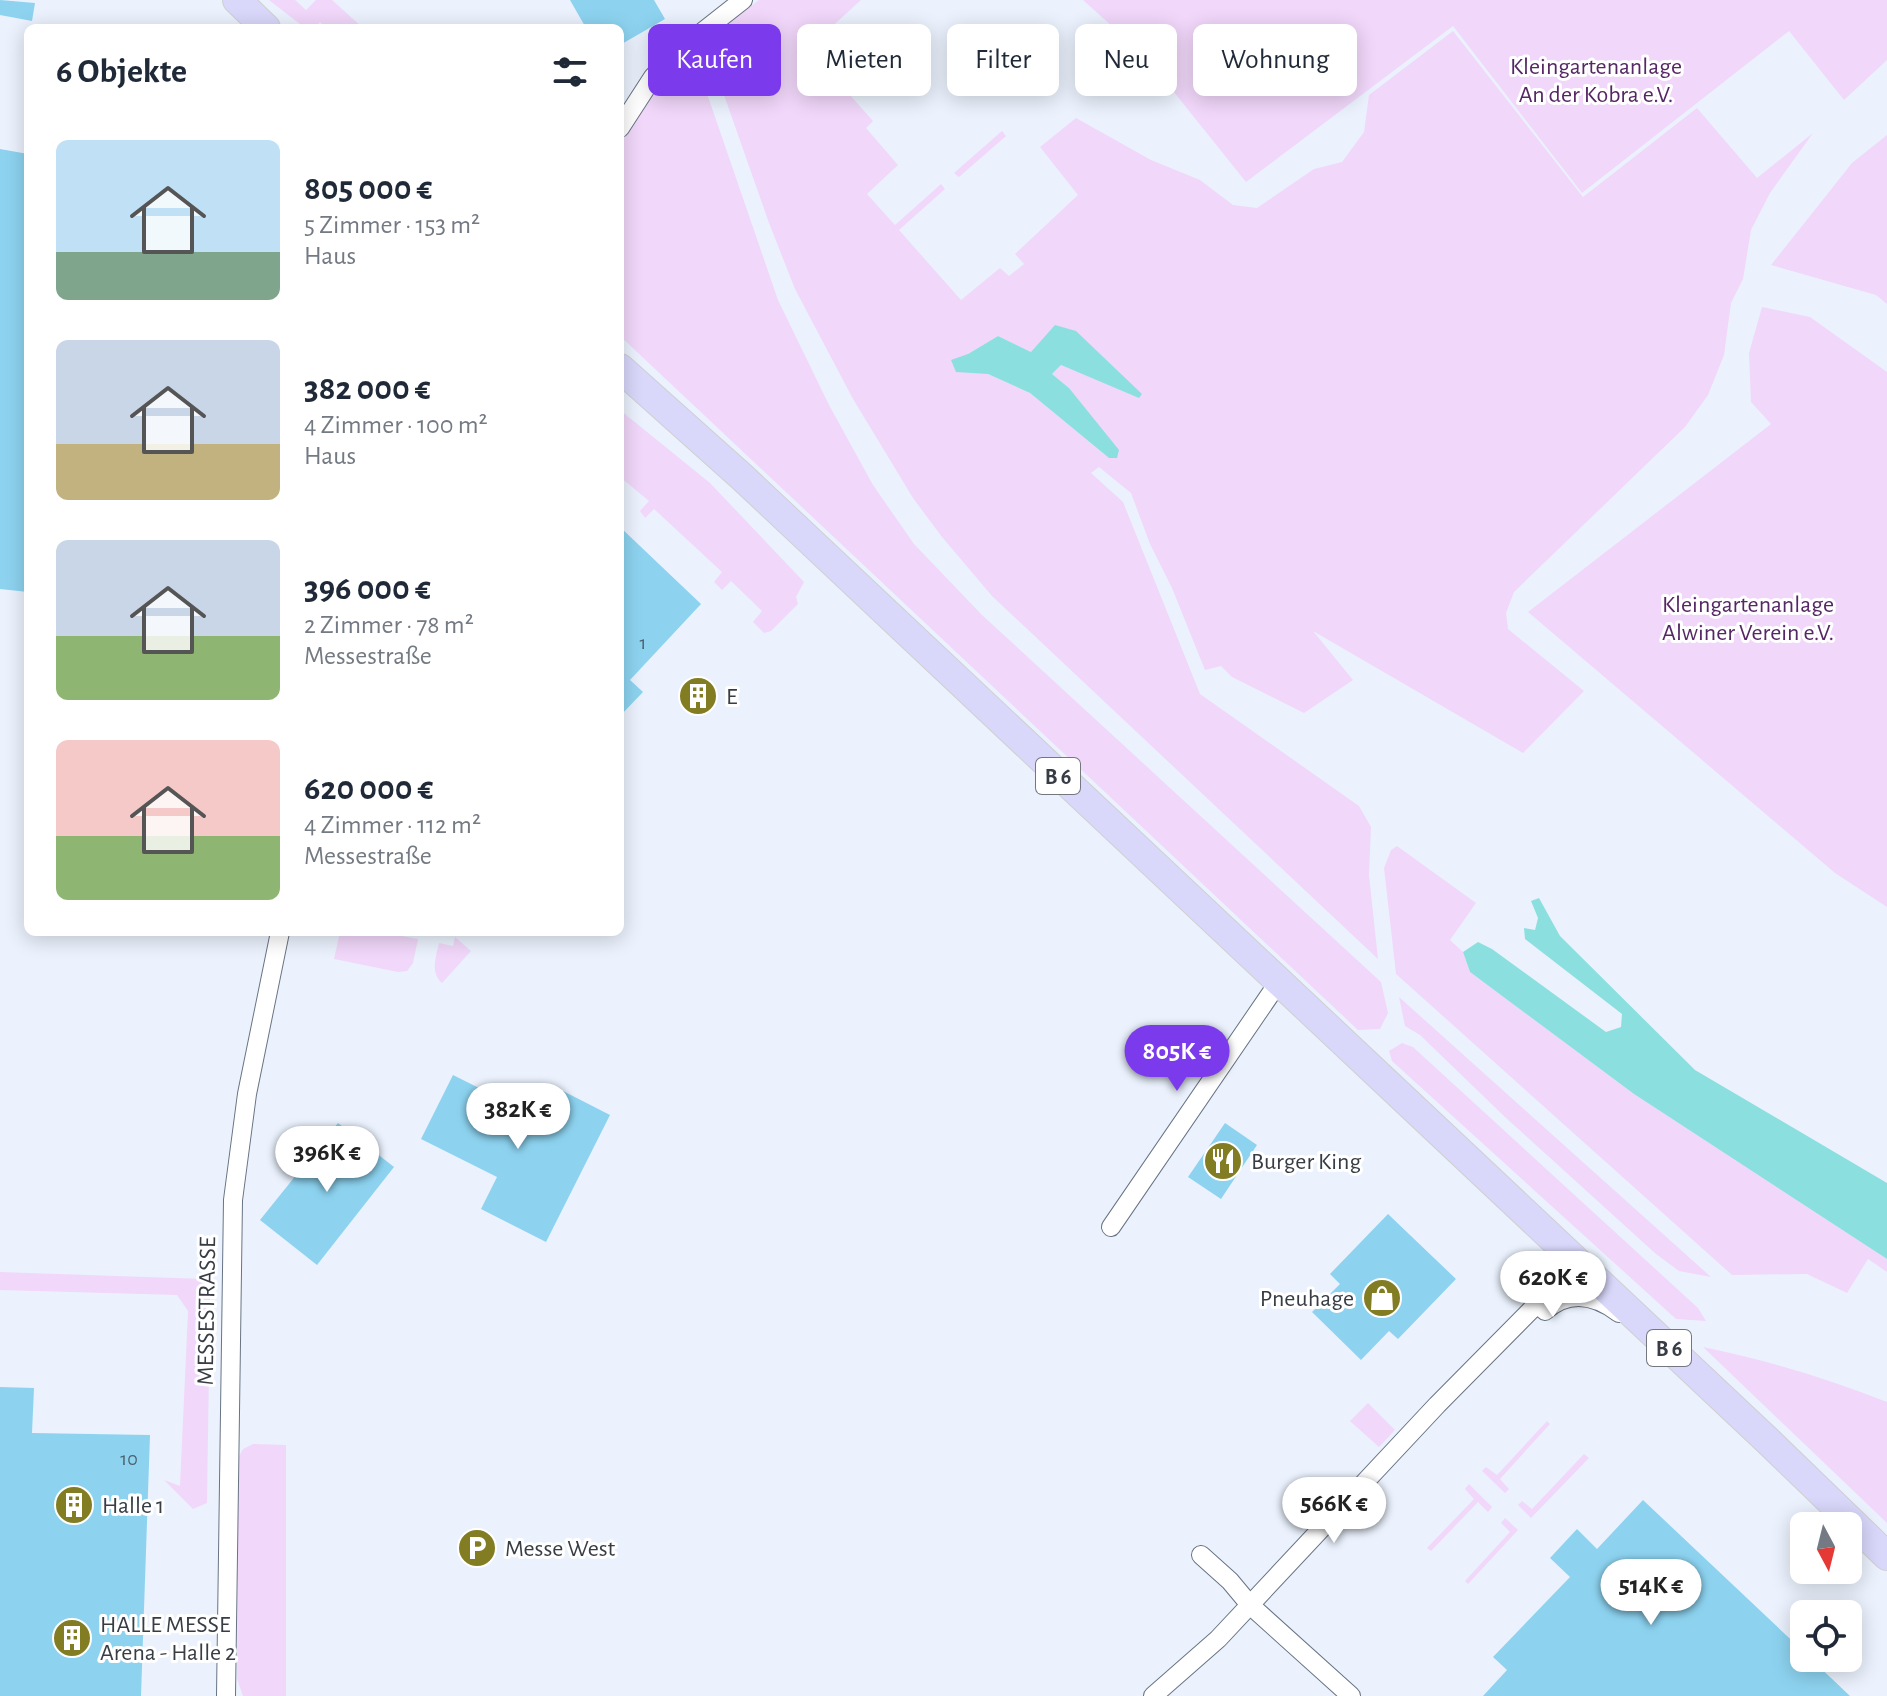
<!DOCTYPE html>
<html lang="de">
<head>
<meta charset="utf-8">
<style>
  body { margin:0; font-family:"Alegreya Sans",sans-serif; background:#f6f6f7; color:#1f2937; height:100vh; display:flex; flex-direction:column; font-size:30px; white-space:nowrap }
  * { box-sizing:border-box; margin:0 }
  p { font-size:26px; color:#747a83 }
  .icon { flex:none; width:44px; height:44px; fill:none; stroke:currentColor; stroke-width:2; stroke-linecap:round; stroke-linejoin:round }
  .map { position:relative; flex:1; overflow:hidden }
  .side { position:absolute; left:24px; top:24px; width:600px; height:912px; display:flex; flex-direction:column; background:#fff; border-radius:12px; box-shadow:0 4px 20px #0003 }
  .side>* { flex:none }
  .top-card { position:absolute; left:648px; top:24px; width:760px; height:72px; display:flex; gap:16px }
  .needle { width:52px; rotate:173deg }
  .controls { position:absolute; left:1790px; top:1512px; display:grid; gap:16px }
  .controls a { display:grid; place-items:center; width:72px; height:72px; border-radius:12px; background:#fff; box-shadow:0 4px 20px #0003; font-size:40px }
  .price { position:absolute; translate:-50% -68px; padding:0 18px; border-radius:28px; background:#fff; color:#222; font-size:26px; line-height:52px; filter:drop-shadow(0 2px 4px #0008) }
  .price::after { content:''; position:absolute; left:50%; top:48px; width:24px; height:18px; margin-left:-12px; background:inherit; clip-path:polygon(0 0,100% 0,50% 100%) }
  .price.current { background:#7c3aed; color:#fff }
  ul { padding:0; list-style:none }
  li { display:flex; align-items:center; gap:24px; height:200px; padding:0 32px }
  li span { display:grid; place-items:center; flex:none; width:224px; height:160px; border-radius:12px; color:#555 }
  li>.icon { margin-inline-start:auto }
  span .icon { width:96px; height:96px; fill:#fffc; stroke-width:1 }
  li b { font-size:34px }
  h2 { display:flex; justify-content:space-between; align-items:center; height:96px; padding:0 32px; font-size:34px }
  .pill { padding:0 28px; border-radius:12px; background:#fff; box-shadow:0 4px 20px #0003; font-size:28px; line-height:72px }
  .pill.current { background:#7c3aed; color:#fff }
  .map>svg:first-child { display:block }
  .green { fill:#f1d7fa; fill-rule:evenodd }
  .water { fill:#8cdfdf }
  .building { fill:#8dd3f0 }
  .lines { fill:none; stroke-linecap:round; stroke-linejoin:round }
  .street-casing { stroke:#687484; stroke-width:20 }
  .primary-casing { stroke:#cfd0d2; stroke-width:30 }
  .street { stroke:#fff; stroke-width:18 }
  .primary { stroke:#d9d7fa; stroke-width:28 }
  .labels { text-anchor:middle; stroke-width:6; stroke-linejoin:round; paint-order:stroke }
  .number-label { font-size:20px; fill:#4d6270 }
  .shield { fill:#fff; stroke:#74777d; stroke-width:2 }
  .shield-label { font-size:22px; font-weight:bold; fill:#383d45 }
  .park-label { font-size:24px; fill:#552764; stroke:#fff }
  .poi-label { font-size:24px; fill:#383d45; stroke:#fff; text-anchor:start }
  .street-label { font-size:24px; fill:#383d45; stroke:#fff }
</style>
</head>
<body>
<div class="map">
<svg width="1887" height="1696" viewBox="0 0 1887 1696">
  <rect width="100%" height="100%" fill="#ebf2fd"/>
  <g class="green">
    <polygon points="269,0 295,0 306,10 316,0 332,0 363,28 326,28 320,22 315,28 305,28"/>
    <path d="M759,0H861L814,43L846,79L841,85L873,121L866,128L898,165L867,194L895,225L941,184L945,189L899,230L961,300L1000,268L1009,276L1024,264L1015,254L1078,195L1040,147L1076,118L1151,160L1200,180L1233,205L1257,208L1314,169L1342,162L1364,132L1369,95L1453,31L1583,197L1697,108L1757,178L1813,133L1770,193L1751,230L1743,279L1731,303L1724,355L1708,395L1685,427L1514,592L1506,613L1508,629L1584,691L1523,753L1313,631L1353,680L1304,713L1232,677L1221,666L1205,670L1172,588L1150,544L1131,493L1099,467L1091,473L1123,502L1200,694L1359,806L1371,827L1369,875L1378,959L992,596L942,537L913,498L853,399L795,289L769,223L705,41ZM998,336L1031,352L1142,394L1139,397L1061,365L1052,374L1069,388L1109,458L1030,393L988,374L968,354Z"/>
    <polygon points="1083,0 1887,0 1887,60 1844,100 1789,31 1582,193 1453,26 1246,182 1145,56"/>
    <polygon points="692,50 778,300 829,405 873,485 914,544 982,615 1381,982 1388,1013 1380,1029 1358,1030 620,336 620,144 668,73"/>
    <polygon points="1002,131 1006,136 959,177 954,173"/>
    <polygon points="1887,135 1887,304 1876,295 1771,265 1852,163"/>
    <polygon points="1762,307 1810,317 1887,372 1887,907 1835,873 1528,612 1771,424 1751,402 1749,353"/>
    <polygon points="620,410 710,483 804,582 796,597 798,604 771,631 764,633 753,622 762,611 731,581 722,590 714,582 722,572 654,509 645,518 640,511 649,501 620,477"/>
    <polygon points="1397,846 1476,903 1450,940 1463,952 1470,972 1634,1094 1887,1259 1887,1272 1868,1259 1847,1293 1807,1274 1732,1275 1396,974 1384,868 1391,850"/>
    <polygon points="340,932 379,932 418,939 413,963 407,971 398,972 334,959"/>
    <path d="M455,937L471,951L442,983C430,972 436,957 439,943L453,946Z"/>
    <polygon points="1399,997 1711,1277 1679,1271 1656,1254 1505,1117 1420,1035 1405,1026"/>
    <polygon points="1402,1043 1413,1047 1698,1308 1706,1321 1676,1319 1392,1061 1389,1051"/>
    <polygon points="0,1272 205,1279 210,1299 207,1503 193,1509 164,1480 180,1486 188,1311 177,1295 0,1290"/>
    <path d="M1703,1347C1766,1360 1827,1378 1887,1402V1523Z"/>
    <polygon points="1368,1403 1395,1430 1379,1447 1350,1421"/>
    <polygon points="1547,1421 1550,1424 1500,1479 1509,1489 1505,1493 1482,1471 1486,1467 1497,1475"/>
    <polygon points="253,1444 286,1445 286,1696 243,1696 237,1679 238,1458 243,1449"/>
    <polygon points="1584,1454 1589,1458 1531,1518 1518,1505 1522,1501 1532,1509"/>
    <polygon points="1469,1484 1492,1507 1488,1512 1478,1502 1431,1551 1427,1548 1474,1499 1465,1489"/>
    <polygon points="1505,1518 1518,1530 1468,1584 1465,1581 1510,1532 1501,1523"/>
  </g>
  <g class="water">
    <polygon points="1055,325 1076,331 1142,394 1139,398 1061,365 1052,374 1069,388 1119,450 1117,458 1109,458 1030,393 988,374 956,372 951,360 968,354 998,336 1031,352"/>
    <polygon points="1539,898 1560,936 1695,1070 1887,1183 1887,1259 1634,1094 1470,972 1463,952 1478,942 1492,949 1606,1032 1621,1027 1622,1014 1525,939 1524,928 1535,930 1538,918 1531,901"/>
  </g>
  <g class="building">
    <polygon points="0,0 35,3 32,21 0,15"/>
    <polygon points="570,0 654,0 665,19 620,45 620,28 586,28"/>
    <polygon points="0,149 28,154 28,592 0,589"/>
    <polygon points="620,527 701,604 630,680 643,692 620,716"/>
    <polygon points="453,1075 547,1122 563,1091 610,1115 546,1242 481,1209 497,1177 421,1139"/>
    <polygon points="338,1123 394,1167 317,1265 260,1220"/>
    <polygon points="1225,1123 1257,1145 1221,1199 1188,1177"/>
    <polygon points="1388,1214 1456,1279 1398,1339 1389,1331 1361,1360 1312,1312 1340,1284 1330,1274"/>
    <polygon points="0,1387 34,1388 32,1433 150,1435 141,1696 0,1696"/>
    <polygon points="1643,1500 1804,1652 1804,1658 1810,1658 1850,1696 1483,1696 1507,1670 1493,1657 1570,1577 1550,1558 1577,1529 1597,1549"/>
  </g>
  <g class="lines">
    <defs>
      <g id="street">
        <polyline points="620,128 653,77 678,51 743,0"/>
        <polyline points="1111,1227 1278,983"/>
        <path d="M1545,1311C1569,1289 1595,1295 1619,1313"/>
        <polyline points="1201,1555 1230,1581 1250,1605 1351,1696"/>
        <polyline points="226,1696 233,1200 247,1094 280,932"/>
        <polyline points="1153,1696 1218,1639 1437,1405 1531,1310 1563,1283 1570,1272 1570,1257"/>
      </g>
      <g id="primary">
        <polyline points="237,0 266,28"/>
        <polyline points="620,368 742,477 1768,1441 1887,1556"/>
      </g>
    </defs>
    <use href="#street" class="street-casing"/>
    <use href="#primary" class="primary-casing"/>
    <use href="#street" class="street"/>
    <use href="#primary" class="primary"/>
  </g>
  <defs>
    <symbol id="building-disc" viewBox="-11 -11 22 22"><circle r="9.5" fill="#827c22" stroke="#fff"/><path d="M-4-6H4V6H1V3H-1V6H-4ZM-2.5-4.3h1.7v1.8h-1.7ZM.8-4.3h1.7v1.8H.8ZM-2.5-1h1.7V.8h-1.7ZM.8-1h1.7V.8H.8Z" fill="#fff"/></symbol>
    <symbol id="restaurant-disc" viewBox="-11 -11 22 22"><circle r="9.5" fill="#827c22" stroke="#fff"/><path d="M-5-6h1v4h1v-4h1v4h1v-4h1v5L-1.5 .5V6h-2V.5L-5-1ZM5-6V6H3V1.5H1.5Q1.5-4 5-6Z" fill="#fff"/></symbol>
    <symbol id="shop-disc" viewBox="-11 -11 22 22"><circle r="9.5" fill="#827c22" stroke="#fff"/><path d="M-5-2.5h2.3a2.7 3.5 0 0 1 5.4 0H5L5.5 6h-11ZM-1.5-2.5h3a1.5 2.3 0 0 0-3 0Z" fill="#fff"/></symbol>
    <symbol id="parking-disc" viewBox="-11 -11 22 22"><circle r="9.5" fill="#827c22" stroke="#fff"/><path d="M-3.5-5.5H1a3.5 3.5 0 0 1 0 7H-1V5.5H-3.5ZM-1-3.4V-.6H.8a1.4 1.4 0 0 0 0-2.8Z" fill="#fff"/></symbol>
  </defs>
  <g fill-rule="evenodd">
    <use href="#building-disc" x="676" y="674" width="44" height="44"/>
    <use href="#restaurant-disc" x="1201" y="1139" width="44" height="44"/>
    <use href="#shop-disc" x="1360" y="1276" width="44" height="44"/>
    <use href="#building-disc" x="52" y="1483" width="44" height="44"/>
    <use href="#parking-disc" x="455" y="1526" width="44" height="44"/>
    <use href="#building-disc" x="50" y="1616" width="44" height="44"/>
  </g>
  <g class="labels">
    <g class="number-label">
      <text x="643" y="649">1</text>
      <text x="129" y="1465">10</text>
    </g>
    <g class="shield">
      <rect x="1036" y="758" width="44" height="36" rx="6"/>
      <rect x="1647" y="1330" width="44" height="36" rx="6"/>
    </g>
    <g class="shield-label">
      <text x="1058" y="784">B 6</text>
      <text x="1669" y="1356">B 6</text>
    </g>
    <g class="park-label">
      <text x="1596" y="74">Kleingartenanlage<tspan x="1596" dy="28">An der Kobra e.V.</tspan></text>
      <text x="1748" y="612">Kleingartenanlage<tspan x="1748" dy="28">Alwiner Verein e.V.</tspan></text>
    </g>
    <g class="poi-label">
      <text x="726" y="704">E</text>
      <text x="1251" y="1169">Burger King</text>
      <text x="1354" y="1306" text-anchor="end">Pneuhage</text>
      <text x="102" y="1513">Halle 1</text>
      <text x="505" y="1556">Messe West</text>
      <text x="100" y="1632">HALLE MESSE<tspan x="100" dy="28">Arena - Halle 2</tspan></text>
    </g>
    <g class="street-label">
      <text transform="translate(206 1311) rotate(-89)" y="8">MESSESTRASSE</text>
    </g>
  </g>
</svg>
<div class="controls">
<a><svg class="needle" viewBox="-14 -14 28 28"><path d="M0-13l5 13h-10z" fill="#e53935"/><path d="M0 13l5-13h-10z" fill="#747a83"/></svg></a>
<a><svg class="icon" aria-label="locate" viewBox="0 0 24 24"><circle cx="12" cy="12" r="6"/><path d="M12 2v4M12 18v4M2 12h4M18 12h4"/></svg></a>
</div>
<b class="price current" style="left:1177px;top:1093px">805K €</b>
<b class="price" style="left:518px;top:1151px">382K €</b>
<b class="price" style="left:327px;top:1194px">396K €</b>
<b class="price" style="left:1553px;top:1319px">620K €</b>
<b class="price" style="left:1334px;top:1545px">566K €</b>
<b class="price" style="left:1651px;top:1627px">514K €</b>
<div class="top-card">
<a class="pill current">Kaufen</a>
<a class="pill">Mieten</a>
<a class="pill">Filter</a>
<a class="pill">Neu</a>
<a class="pill">Wohnung</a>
</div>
<section class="side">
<h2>6 Objekte<svg class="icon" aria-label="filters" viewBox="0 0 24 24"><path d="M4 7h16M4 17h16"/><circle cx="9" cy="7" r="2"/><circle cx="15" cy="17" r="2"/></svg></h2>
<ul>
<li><span style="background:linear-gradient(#bfe0f5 70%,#7fa58c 0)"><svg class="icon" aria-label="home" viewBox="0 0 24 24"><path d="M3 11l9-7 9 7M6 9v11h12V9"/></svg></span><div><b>805 000 €</b><p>5 Zimmer · 153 m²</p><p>Haus</p></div></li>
<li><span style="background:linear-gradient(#c9d6e8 65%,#c2b280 0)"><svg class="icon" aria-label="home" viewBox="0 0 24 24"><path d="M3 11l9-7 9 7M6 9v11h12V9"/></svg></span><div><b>382 000 €</b><p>4 Zimmer · 100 m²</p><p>Haus</p></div></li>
<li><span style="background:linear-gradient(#c9d6e8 60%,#8fb573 0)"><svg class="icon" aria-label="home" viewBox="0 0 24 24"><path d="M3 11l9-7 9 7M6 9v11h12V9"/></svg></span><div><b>396 000 €</b><p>2 Zimmer · 78 m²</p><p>Messestraße</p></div></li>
<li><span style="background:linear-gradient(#f6c9c9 60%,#8fb573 0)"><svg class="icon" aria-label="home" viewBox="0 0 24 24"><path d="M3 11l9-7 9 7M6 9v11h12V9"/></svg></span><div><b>620 000 €</b><p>4 Zimmer · 112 m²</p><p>Messestraße</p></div></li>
</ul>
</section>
</div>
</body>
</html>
